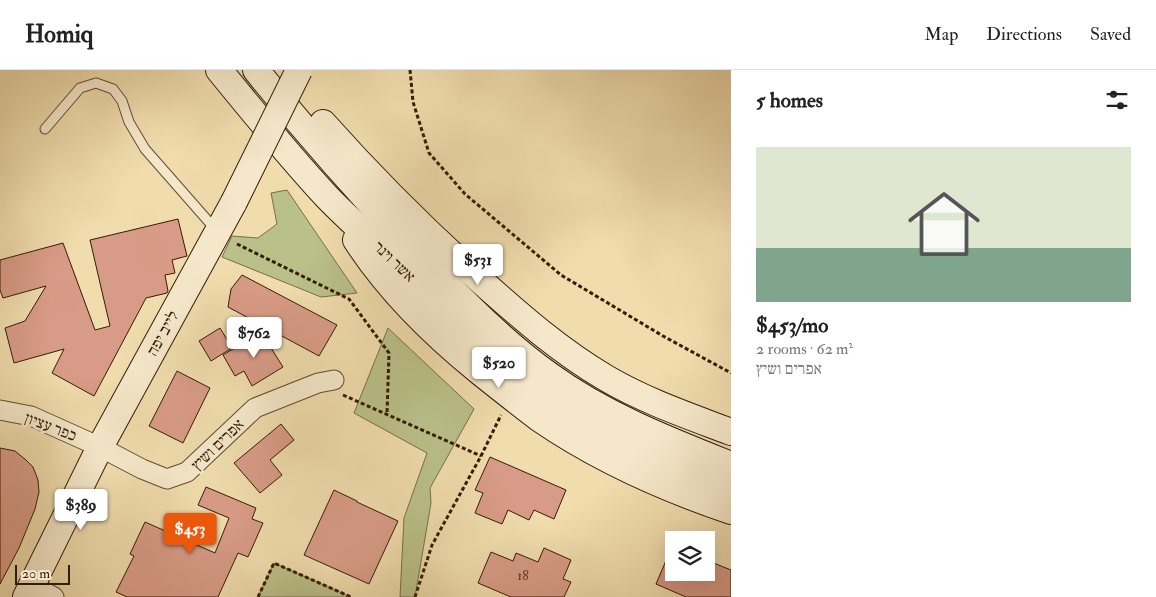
<!DOCTYPE html>
<html lang="en">
<head>
<meta charset="utf-8">
<style>
  body { margin:0; font-family:"IM FELL Double Pica","Frank Ruhl Libre",serif; background:#f2f2f2; color:#222; height:100vh; display:flex; flex-direction:column; font-size:19px; white-space:nowrap }
  * { box-sizing:border-box; margin:0 }
  p { font-size:16px; color:#767676 }
  .icon { flex:none; width:28px; height:28px; fill:none; stroke:currentColor; stroke-width:2; stroke-linecap:round; stroke-linejoin:round }
  .map { position:relative; flex:1; overflow:hidden }
  .details { display:flex; flex-direction:column; background:#fff; width:425px }
  .details>* { flex:none }
  .tools { position:absolute; left:665px; top:461px; display:grid; gap:10px }
  .tools a { display:grid; place-items:center; width:50px; height:50px; border-radius:0px; background:#fff; box-shadow:0 5px 20px #0002; font-size:25px }
  .scale { position:absolute; left:15px; bottom:12px; width:55px; box-sizing:border-box; padding-left:5px; border:2px solid #351c05; border-top:0; font-size:14px; line-height:18px; white-space:nowrap; color:#351c05; -webkit-text-stroke:4px #f5e8ca; paint-order:stroke }
  .price { position:absolute; translate:-50% -42px; padding:0 11px; border-radius:5px; background:#fff; color:#222; font-size:16px; line-height:32px; filter:drop-shadow(0 1px 2px #0008) }
  .price::after { content:''; position:absolute; left:50%; top:30px; width:15px; height:11px; margin-left:-8px; background:inherit; clip-path:polygon(0 0,100% 0,50% 100%) }
  .price.active { background:#ea580c; color:#fff }
  ul { padding:0; list-style:none }
  li { display:grid; align-content:center; gap:10px; height:265px; padding:0 25px }
  li span { display:grid; place-items:center; height:155px; border-radius:0px; color:#555 }
  li>.icon { margin-inline-start:auto }
  span .icon { width:90px; height:90px; fill:#fffc; stroke-width:1 }
  li b { font-size:21px }
  h2 { display:flex; justify-content:space-between; align-items:center; height:60px; padding:0 25px; font-size:21px }
  header { display:flex; align-items:center; gap:30px; box-sizing:border-box; height:70px; padding:0 25px; background:#fff; border-bottom:1px solid #e0e0e0 }
  header strong { font-size:24px }
  nav { display:flex; gap:28px; margin-inline-start:auto; font-size:18px }
  main { display:flex; flex:1; min-height:0 }
  .map>svg:first-child { display:block }
  .green { fill:#bac08a; stroke:#786e48 }
  .building { fill:#d89b87; stroke:#351c05 }
  .lines { fill:none; stroke-linecap:round; stroke-linejoin:round }
  .lane-casing { stroke:#644c2f; stroke-width:11 }
  .street-casing { stroke:#644c2f; stroke-width:21 }
  .secondary-casing { stroke:#351c05; stroke-width:28 }
  .path { stroke:#351c05; stroke-width:3; stroke-dasharray:4 2.5; stroke-linecap:butt }
  .lane { stroke:#f5e8ca; stroke-width:9 }
  .street { stroke:#f5e8ca; stroke-width:19 }
  .secondary { stroke:#f5e8ca; stroke-width:26 }
  .secondary-bridge-casing { stroke:#351c05; stroke-width:28; stroke-linecap:butt }
  .secondary-bridge { stroke:#f5e8ca; stroke-width:26 }
  .labels { text-anchor:middle; stroke-width:5; stroke-linejoin:round; paint-order:stroke }
  .number-label { font-size:14px; fill:#5e3c26 }
  .street-label { font-size:16px; fill:#351c05; stroke:#f5e8ca }
</style>
</head>
<body>
<header>
<strong>Homiq</strong>
<nav><a>Map</a><a>Directions</a><a>Saved</a></nav>
</header>
<main>
<div class="map">
<svg width="731" height="527" viewBox="0 0 731 527">
  <rect width="100%" height="100%" fill="#f0dcad"/>
  <filter id="stains"><feTurbulence type="fractalNoise" baseFrequency=".004" numOctaves="4"/><feColorMatrix values="0 0 0 0 .2 0 0 0 0 .09 0 0 0 0 .02 0 0 0 .5 -.17"/></filter>
  <radialGradient id="worn" r=".72"><stop offset=".6" stop-color="#630" stop-opacity="0"/><stop offset="1" stop-color="#630" stop-opacity=".3"/></radialGradient>
  <g class="green">
    <polygon points="287,120 357,223 321,227 222,187 232,166 258,168 277,154 271,123"/>
    <polygon points="388,258 474,339 430,418 431,433 415,527 400,527 404,448 427,383 354,343"/>
    <polygon points="274,493 351,527 258,527"/>
  </g>
  <g class="building">
    <polygon points="178,149 187,186 172,190 175,203 165,205 168,221 167,223 146,228 94,326 52,303 64,279 14,293 5,258 25,251 46,216 3,228 0,220 0,190 63,173 95,260 110,256 90,170"/>
    <polygon points="242,205 337,255 319,286 228,237 231,219"/>
    <polygon points="220,258 232,278 211,291 199,271"/>
    <polygon points="261,262 283,297 252,316 244,301 235,306 223,285"/>
    <polygon points="177,301 210,318 183,373 149,356"/>
    <polygon points="281,354 294,370 270,390 282,405 260,423 234,393"/>
    <polygon points="0,378 15,381 26,390 33,397 38,410 39,422 35,439 19,478 0,514"/>
    <polygon points="490,387 566,420 554,449 534,440 529,450 508,440 502,454 475,443 483,423 475,420"/>
    <polygon points="206,417 256,438 252,449 263,453 248,487 238,483 218,527 127,527 116,522 134,486 130,484 145,452 215,483 229,448 198,435"/>
    <polygon points="334,420 357,431 357,432 398,451 369,514 304,485"/>
    <polygon points="674,472 674,502 706,502 706,490 731,500 731,527 686,527 656,514"/>
    <polygon points="544,478 571,490 563,509 571,512 564,527 511,527 478,513 491,482 513,491 516,483 538,492"/>
  </g>
  <g class="lines">
    <defs>
      <polyline id="lane" points="45,59 80,18 96,13 113,19 122,31 129,52 145,79 216,160"/>
      <g id="street">
        <polyline points="0,340 31,346 100,377 142,399 167,409 187,402 255,338 318,313 334,310"/>
        <polyline points="32,515 54,527"/>
      </g>
      <g id="secondary">
        <path d="M219,0C254,43 289,86 327,127C355,156 386,182 415,210C447,241 477,274 511,302C576,355 652,391 731,418"/>
        <path d="M256,0C312,70 372,137 434,201C470,238 507,275 549,305C604,345 668,370 731,395"/>
        <path d="M323,53C372,108 425,161 481,211C520,246 560,281 606,308C645,331 689,346 731,362"/>
        <path d="M356,170C389,221 433,264 480,302C500,318 520,334 540,349C597,388 666,419 731,441"/>
        <polyline points="26,527 100,377 234,132"/>
      </g>
    </defs>
    <use href="#lane" class="lane-casing"/>
    <use href="#street" class="street-casing"/>
    <use href="#secondary" class="secondary-casing"/>
    <g class="path">
      <polyline points="410,0 413,32 429,83 465,124 561,205 663,266 731,303"/>
      <polyline points="237,174 349,229 389,283 387,344"/>
      <polyline points="343,325 481,386"/>
      <polyline points="258,527 274,493 351,527"/>
      <polyline points="415,527 432,475 481,386 501,345"/>
    </g>
    <use href="#lane" class="lane"/>
    <use href="#street" class="street"/>
    <use href="#secondary" class="secondary"/>
    <defs>
      <polyline id="secondary-bridge" points="234,132 299,0"/>
    </defs>
    <use href="#secondary-bridge" class="secondary-bridge-casing"/>
    <use href="#secondary-bridge" class="secondary-bridge"/>
  </g>
  <g class="labels">
    <g class="number-label">
      <text x="523" y="510">18</text>
    </g>
    <g class="street-label">
      <text transform="translate(395 191) rotate(44)" y="6">אשר וינר</text>
      <text transform="translate(162 263) rotate(-61)" y="6">לייב יפה</text>
      <text transform="translate(51 356) rotate(21)" y="6">כפר עציון</text>
      <text transform="translate(217 374) rotate(-44)" y="6">אפרים ושיץ</text>
    </g>
  </g>
  <rect width="100%" height="100%" filter="url(#stains)"/>
  <rect width="100%" height="100%" fill="url(#worn)"/>
</svg>
<div class="tools">
<a><svg class="icon" aria-label="layers" viewBox="0 0 24 24"><path d="M12 4l9 5-9 5-9-5zM3 14l9 5 9-5"/></svg></a>
</div>
<div class="scale">20 m</div>
<b class="price" style="left:478px;top:216px">$531</b>
<b class="price" style="left:254px;top:289px">$762</b>
<b class="price" style="left:499px;top:319px">$520</b>
<b class="price" style="left:81px;top:461px">$389</b>
<b class="price active" style="left:190px;top:485px">$453</b>
</div>
<section class="details">
<h2>5 homes<svg class="icon" aria-label="filters" viewBox="0 0 24 24"><path d="M4 7h16M4 17h16"/><circle cx="9" cy="7" r="2"/><circle cx="15" cy="17" r="2"/></svg></h2>
<ul>
<li><span style="background:linear-gradient(#dfe7d0 65%,#7fa58c 0)"><svg class="icon" aria-label="home" viewBox="0 0 24 24"><path d="M3 11l9-7 9 7M6 9v11h12V9"/></svg></span><div><b>$453/mo</b><p>2 rooms · 62 m²</p><p>אפרים ושיץ</p></div></li>
</ul>
</section>
</main>
</body>
</html>
